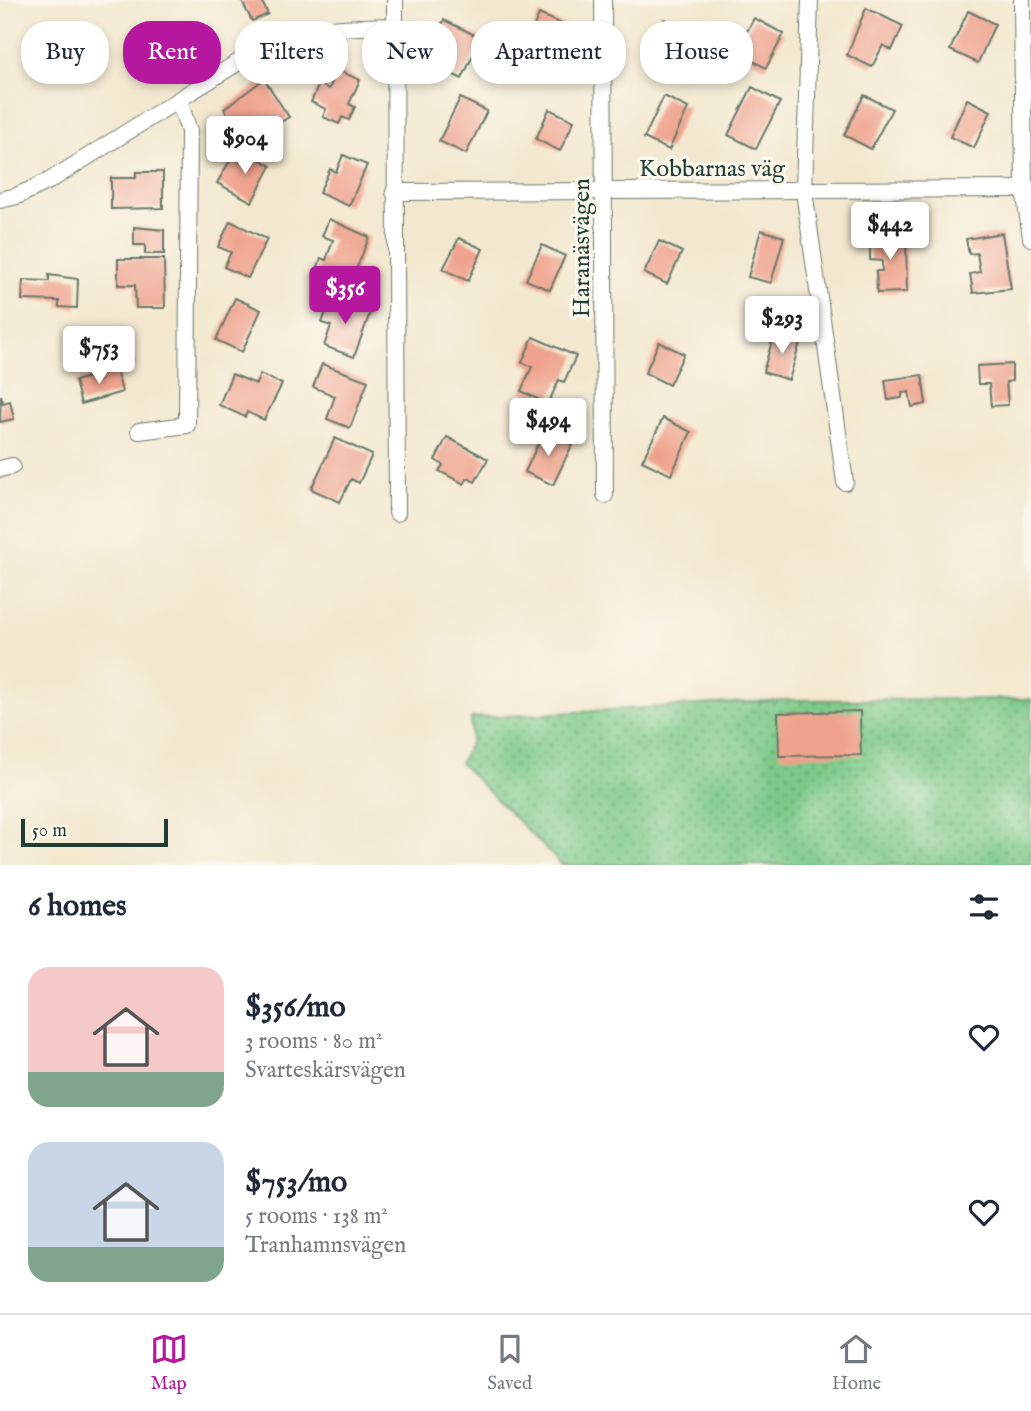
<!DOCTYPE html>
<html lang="en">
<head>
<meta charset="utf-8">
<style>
  body { margin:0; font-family:"IM FELL English",serif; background:#f2f2f3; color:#1f2937; height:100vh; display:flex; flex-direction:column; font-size:26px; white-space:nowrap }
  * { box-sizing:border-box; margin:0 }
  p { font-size:23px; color:#747a83 }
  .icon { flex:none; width:38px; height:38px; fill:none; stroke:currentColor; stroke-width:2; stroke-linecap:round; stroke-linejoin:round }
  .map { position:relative; height:865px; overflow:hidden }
  .side { display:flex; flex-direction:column; background:#fff; flex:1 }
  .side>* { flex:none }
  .hud { position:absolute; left:21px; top:21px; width:990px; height:63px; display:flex; gap:14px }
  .scale { position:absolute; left:21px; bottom:18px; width:147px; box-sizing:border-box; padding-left:7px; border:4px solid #1f3d34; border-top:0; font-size:19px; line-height:24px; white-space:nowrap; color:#1f3d34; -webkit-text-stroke:5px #fbf7ec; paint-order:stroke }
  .price { position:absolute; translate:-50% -60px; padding:0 16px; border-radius:7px; background:#fff; color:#222; font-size:23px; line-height:46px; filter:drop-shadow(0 2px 4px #0008) }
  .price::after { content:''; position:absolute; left:50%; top:42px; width:21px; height:16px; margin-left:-10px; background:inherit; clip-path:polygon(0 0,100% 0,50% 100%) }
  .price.active { background:#b5179e; color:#fff }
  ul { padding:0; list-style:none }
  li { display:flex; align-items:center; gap:21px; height:175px; padding:0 28px }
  li span { display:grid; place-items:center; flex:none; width:196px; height:140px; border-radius:21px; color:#555 }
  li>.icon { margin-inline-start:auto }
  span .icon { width:84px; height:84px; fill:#fffc; stroke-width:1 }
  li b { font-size:30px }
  h2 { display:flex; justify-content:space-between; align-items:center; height:84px; padding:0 28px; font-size:30px }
  .chip { padding:0 24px; border-radius:28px; background:#fff; box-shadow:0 4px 10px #0003; font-size:24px; line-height:63px }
  .chip.active { background:#b5179e; color:#fff }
  .tab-bar { display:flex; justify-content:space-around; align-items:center; height:98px; border-top:2px solid #e0e1e3; background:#fff; font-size:19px; color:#747a83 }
  .tab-bar a { display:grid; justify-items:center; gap:4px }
  .tab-bar .active { color:#b5179e }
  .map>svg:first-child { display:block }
  .green { fill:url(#green-dots); stroke:#4d835e; stroke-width:2 }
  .building { fill:#efa28d }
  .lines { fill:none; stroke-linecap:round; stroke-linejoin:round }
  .street-casing { stroke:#69796a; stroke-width:18 }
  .street { stroke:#fff; stroke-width:16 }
  .labels { text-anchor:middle; stroke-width:7; stroke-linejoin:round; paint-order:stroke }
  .street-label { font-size:24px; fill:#1f3d34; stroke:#fbf7ec }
</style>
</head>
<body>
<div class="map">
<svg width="1031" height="865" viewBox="0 0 1031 865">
  <defs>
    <pattern id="green-dots" width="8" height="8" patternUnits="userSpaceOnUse" patternTransform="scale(1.75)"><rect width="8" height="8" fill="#7bc989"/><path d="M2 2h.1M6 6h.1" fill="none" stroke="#64a471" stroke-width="1.8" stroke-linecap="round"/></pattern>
  </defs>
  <rect width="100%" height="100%" fill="#fbf7ec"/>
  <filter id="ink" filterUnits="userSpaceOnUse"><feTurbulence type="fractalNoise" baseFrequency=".0143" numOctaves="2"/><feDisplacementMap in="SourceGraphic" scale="14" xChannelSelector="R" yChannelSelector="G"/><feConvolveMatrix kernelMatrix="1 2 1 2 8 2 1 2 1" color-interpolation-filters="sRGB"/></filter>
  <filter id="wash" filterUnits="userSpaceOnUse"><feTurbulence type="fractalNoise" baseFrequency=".00686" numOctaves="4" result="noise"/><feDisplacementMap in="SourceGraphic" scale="28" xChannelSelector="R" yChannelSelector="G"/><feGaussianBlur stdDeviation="1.57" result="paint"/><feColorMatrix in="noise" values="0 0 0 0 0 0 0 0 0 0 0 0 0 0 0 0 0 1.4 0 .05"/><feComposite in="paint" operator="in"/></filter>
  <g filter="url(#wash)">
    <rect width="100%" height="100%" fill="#f3e8cf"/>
    <polygon class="green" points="1031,699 1031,865 562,865 460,763 471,742 471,718 784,700"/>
    <g id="blocks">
      <g class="building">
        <polygon points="241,0 261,0 268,14 252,21"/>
        <polygon points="866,8 903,26 892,50 883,45 872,67 847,55"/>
        <polygon points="968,11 995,24 978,63 950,50"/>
        <polygon points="539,14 576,30 556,72 525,58 531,45 537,48 543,36 533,28"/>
        <polygon points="754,18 784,34 766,68 736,52"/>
        <polygon points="664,19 688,31 667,73 643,62"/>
        <polygon points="444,20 481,38 462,79 440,68 449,49 433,42"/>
        <polygon points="337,70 360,80 349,104 355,107 349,120 342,117 339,124 323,117 326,109 311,102 319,84 329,89"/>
        <polygon points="264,79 289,117 264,133 254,118 237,129 224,109"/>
        <polygon points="752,87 780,102 756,149 728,135"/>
        <polygon points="864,95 892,109 871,149 844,135"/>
        <polygon points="664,96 688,108 669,150 644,138"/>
        <polygon points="460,98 487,111 466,154 439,141"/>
        <polygon points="967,99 991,111 974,148 950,137"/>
        <polygon points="549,109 574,121 560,151 536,139"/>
        <polygon points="247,152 271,166 252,202 217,183 232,157 241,162"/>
        <polygon points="343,155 367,165 349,206 319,193 330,169 336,172"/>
        <polygon points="136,172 163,172 163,208 111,209 111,178 136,178"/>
        <polygon points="329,219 369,237 349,288 315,275 321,258 326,260 333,240 322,236"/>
        <polygon points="230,221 267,239 248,278 224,267 231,252 218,247"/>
        <polygon points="134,227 164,230 164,254 145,254 145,245 134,245"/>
        <polygon points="761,230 784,237 771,283 748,277"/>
        <polygon points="1002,233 1011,289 973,293 970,274 980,272 977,253 969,254 966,239"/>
        <polygon points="906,234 907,292 877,293 876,271 882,271 882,261 870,260 870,235"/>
        <polygon points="459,238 483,249 468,281 443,269"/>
        <polygon points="659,241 682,252 667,284 644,273"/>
        <polygon points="542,245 565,256 550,290 526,280"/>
        <polygon points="118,259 164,259 165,308 136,308 135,285 118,285"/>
        <polygon points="49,275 78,279 77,308 59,307 59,301 22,300 23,280 49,281"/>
        <polygon points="332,296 371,310 354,357 324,346 331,326 322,323"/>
        <polygon points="235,298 261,310 242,352 216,340"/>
        <polygon points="124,329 133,360 112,366 102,335"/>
        <polygon points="775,331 801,339 789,380 763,372"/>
        <polygon points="533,337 576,356 564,382 559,380 548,404 521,391 532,367 522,362"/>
        <polygon points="659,342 684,354 669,385 645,373"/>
        <polygon points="322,364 368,381 350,428 327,419 335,396 313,387"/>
        <polygon points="1012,364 1012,381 1006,382 1008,405 991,406 989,384 978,384 977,366"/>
        <polygon points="116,369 122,392 81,404 75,381"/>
        <polygon points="232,374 256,384 260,374 282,384 264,420 247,412 245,417 219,405"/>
        <polygon points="922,375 926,404 912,407 909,392 902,393 902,398 888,400 885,380"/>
        <polygon points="1,395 3,403 10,401 14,419 0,422"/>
        <polygon points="663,418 691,432 671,475 642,461"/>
        <polygon points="544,431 572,445 553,485 525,472"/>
        <polygon points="447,437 488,459 475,482 468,478 464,484 439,471 443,465 435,460"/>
        <polygon points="335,438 372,455 359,483 351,479 340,502 311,489"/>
        <polygon points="860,711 861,755 779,756 778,713"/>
      </g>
    </g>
  </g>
  <g filter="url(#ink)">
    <use href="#blocks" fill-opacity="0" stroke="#69796a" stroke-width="2"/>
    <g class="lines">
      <defs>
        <g id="street">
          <polyline points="395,0 397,513"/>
          <polyline points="603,0 605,495"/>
          <polyline points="810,0 804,191 845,482"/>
          <polyline points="1022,0 1024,189 1031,238"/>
          <polyline points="394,192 1031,189"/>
          <path d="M0,200L17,196L49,181L272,41C313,27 352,27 395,26"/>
          <polyline points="139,431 187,425 189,131 179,100"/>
          <polyline points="0,469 12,466"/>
        </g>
      </defs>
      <use href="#street" class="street-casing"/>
      <use href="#street" class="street"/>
    </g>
  </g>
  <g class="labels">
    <g class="street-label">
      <text x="712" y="176">Kobbarnas väg</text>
      <text transform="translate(581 248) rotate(-90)" y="8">Haranäsvägen</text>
    </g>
  </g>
</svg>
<div class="scale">50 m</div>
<b class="price" style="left:245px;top:176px">$904</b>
<b class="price" style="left:890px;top:262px">$442</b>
<b class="price active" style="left:345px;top:326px">$356</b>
<b class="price" style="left:782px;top:356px">$293</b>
<b class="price" style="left:99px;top:386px">$753</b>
<b class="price" style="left:548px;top:458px">$494</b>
<div class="hud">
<a class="chip">Buy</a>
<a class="chip active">Rent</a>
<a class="chip">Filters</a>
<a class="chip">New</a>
<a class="chip">Apartment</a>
<a class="chip">House</a>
</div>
</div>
<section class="side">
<h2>6 homes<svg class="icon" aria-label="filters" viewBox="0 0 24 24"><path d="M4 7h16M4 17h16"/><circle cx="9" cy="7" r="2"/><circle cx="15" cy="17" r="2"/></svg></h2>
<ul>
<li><span style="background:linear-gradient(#f6c9c9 75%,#7fa58c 0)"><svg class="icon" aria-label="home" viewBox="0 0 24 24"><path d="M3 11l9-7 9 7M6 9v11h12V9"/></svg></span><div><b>$356/mo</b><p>3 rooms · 80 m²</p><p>Svarteskärsvägen</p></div><svg class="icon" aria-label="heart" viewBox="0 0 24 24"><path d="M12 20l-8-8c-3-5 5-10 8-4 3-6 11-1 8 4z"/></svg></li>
<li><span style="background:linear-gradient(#c9d6e8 75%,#7fa58c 0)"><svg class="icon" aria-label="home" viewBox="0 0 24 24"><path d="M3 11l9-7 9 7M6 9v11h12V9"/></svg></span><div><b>$753/mo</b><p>5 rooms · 138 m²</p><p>Tranhamnsvägen</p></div><svg class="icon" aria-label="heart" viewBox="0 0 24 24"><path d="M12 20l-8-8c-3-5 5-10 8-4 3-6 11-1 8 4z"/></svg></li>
</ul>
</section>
<nav class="tab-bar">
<a class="active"><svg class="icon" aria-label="map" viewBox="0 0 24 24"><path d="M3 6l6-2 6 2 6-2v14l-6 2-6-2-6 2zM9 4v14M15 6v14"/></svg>Map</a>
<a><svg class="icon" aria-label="saved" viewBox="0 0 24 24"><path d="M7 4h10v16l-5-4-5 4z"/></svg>Saved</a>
<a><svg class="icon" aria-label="home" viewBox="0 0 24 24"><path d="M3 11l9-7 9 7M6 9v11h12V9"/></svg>Home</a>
</nav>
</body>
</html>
